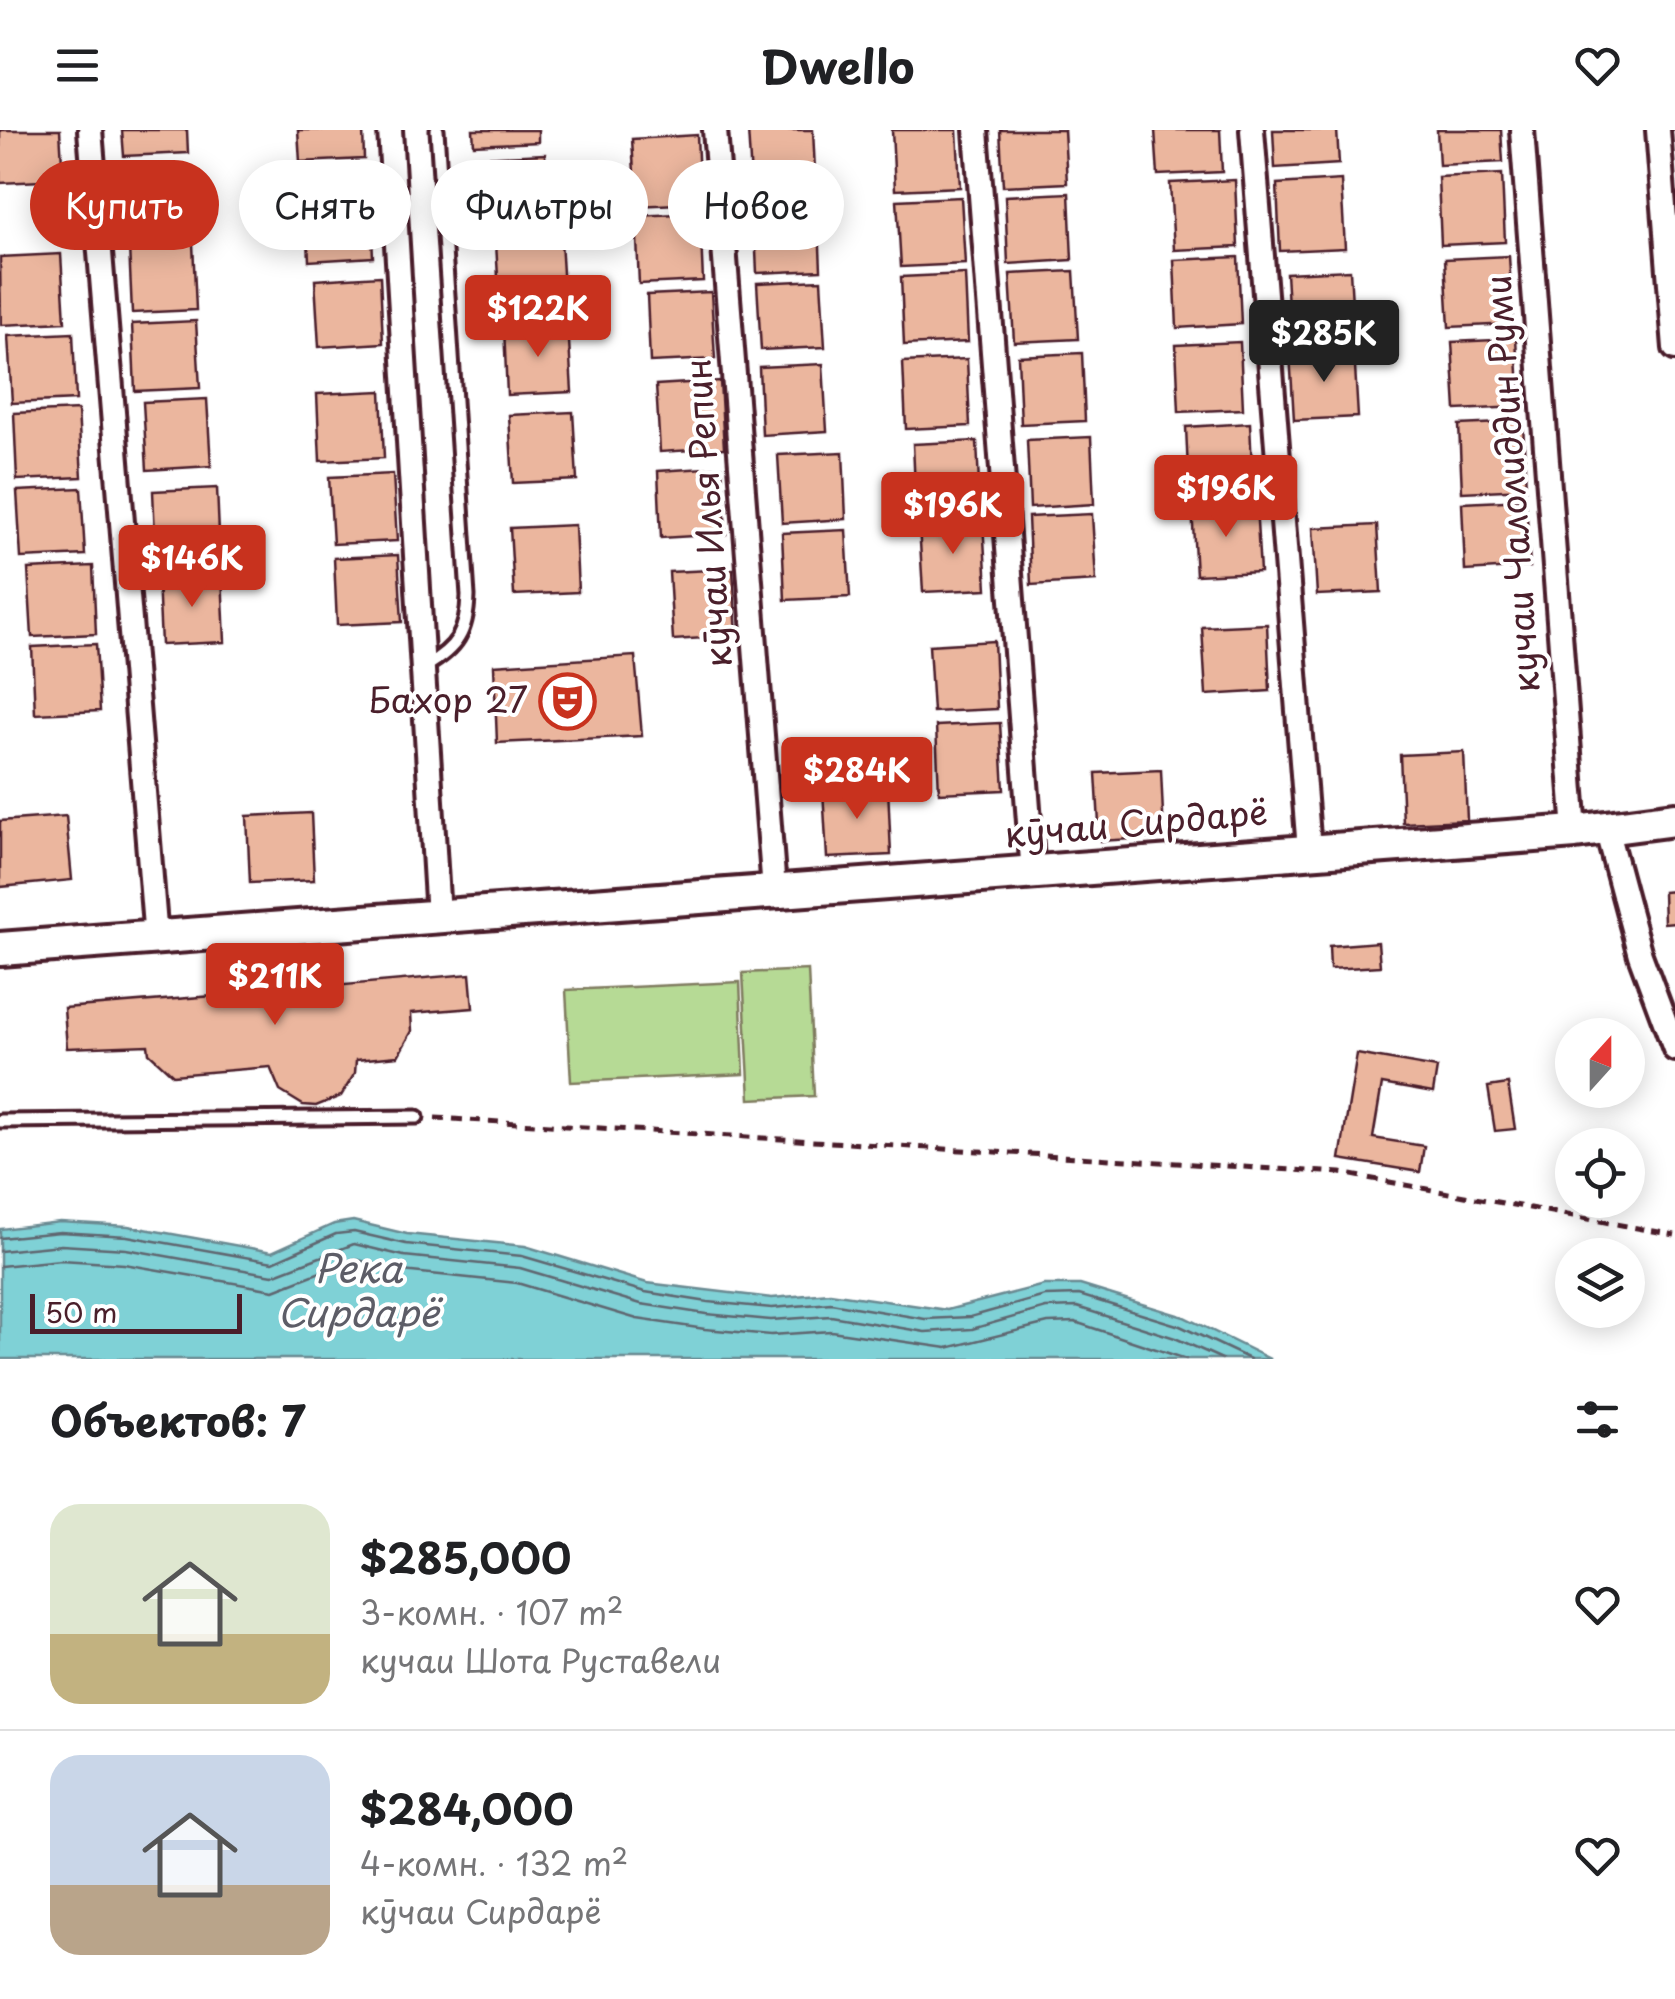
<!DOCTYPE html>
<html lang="ru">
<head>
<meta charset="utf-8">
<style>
  body { margin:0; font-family:"Playpen Sans",sans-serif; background:#f2f2f2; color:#202124; height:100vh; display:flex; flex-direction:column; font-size:38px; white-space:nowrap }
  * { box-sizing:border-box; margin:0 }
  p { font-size:32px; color:#757577 }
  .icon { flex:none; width:55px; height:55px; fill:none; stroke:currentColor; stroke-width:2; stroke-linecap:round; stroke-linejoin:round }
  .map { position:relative; height:1229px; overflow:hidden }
  .panel { display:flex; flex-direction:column; background:#fff; flex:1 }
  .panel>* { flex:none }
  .banner { position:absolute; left:30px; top:30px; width:1000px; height:90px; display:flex; gap:20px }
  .needle { width:65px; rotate:21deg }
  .tools { position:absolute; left:1555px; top:888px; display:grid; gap:20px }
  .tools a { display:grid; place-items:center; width:90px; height:90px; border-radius:50%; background:#fff; box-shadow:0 5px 25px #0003; font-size:50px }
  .scale { position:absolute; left:30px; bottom:25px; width:212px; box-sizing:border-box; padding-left:10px; border:5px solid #4a1f2b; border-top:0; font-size:28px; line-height:35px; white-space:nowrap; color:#4a1f2b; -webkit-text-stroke:8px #fff; paint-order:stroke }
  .price { position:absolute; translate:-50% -85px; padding:0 22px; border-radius:10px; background:#c8321e; color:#fff; font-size:32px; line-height:65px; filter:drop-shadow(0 2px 5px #0008) }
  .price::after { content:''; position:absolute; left:50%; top:60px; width:30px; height:22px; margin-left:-15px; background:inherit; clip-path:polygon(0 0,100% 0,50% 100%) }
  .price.active { background:#222; color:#fff }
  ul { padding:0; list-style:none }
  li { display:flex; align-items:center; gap:30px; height:250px; padding:0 50px }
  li+li { border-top:2px solid #e0e0e0 }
  li span { display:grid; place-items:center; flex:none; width:280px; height:200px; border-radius:30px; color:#555 }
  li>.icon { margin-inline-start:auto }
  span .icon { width:120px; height:120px; fill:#fffc; stroke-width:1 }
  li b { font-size:42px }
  h2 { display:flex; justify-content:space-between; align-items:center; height:120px; padding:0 50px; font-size:42px }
  .chip { padding:0 35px; border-radius:45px; background:#fff; box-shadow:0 5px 25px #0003; font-size:35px; line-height:90px }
  .chip.active { background:#c8321e; color:#fff }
  header { display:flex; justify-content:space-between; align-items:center; height:130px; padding:0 50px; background:#fff; font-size:45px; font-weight:700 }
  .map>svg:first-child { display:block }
  .green { fill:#b6da95; stroke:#807c60; stroke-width:2.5 }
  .water { fill:#7fd1d6; stroke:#6a8a92; stroke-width:2.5 }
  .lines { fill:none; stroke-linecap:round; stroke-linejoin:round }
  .shore { stroke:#5f666f; stroke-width:2.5 }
  .building { fill:#ebb69e; stroke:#4a1f2b; stroke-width:2.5 }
  .lane-casing { stroke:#4a1f2b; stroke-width:19 }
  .street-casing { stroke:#4a1f2b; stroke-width:30 }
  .secondary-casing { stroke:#4a1f2b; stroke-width:40 }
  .path { stroke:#4a1f2b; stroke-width:5; stroke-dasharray:10 8; stroke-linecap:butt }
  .lane { stroke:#fff; stroke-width:11 }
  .street { stroke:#fff; stroke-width:22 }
  .secondary { stroke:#fff; stroke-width:32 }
  .labels { text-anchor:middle; stroke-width:8; stroke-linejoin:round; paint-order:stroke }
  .street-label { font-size:35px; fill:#4a1f2b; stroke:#fff }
  .poi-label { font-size:35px; fill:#4a1f2b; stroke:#fff; text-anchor:end }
  .water-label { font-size:38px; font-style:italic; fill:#5d5d67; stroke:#fff }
</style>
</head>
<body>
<header><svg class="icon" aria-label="menu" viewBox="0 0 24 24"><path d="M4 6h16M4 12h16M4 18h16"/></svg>Dwello<svg class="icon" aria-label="heart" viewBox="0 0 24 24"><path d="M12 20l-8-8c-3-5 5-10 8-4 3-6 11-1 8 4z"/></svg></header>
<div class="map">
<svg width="1675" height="1229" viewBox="0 0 1675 1229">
  <rect width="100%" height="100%" fill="#fff"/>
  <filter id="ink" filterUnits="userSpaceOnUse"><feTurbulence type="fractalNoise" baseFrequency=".01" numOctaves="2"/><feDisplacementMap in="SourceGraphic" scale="20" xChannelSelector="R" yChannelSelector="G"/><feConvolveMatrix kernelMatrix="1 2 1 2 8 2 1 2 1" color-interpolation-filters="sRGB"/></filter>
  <g filter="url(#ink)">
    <g class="green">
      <polygon points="808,840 814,966 750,969 743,843"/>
      <polygon points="740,852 744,944 571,952 566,860"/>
    </g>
    <polygon class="water" points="353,1091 407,1104 525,1116 647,1153 772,1168 830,1163 947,1180 1044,1155 1080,1155 1184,1187 1270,1229 0,1229 0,1099 60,1092 128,1096 272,1122 334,1094"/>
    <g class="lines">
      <g class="shore">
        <polyline points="0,1108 60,1102 127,1106 273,1132 336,1104 354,1102 406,1114 522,1126 645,1162 708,1172 772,1178 831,1173 925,1189 970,1187 1045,1166 1079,1165 1180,1196 1250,1229"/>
        <polyline points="0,1121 61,1115 126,1119 273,1145 354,1114 404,1126 520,1138 641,1174 706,1184 771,1190 831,1186 925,1202 972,1199 1046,1178 1077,1177 1175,1208 1222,1229"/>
        <polyline points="0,1136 61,1130 124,1134 274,1160 354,1129 402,1141 517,1153 637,1189 705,1199 771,1205 831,1201 947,1218 1048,1193 1075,1192 1186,1229"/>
      </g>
    </g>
    <g class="building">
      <polygon points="0,0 60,0 63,50 0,53"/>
      <polygon points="122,0 187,0 188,23 124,26"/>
      <polygon points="298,0 363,0 364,29 300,32"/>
      <polygon points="473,0 538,0 538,12 474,15"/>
      <polygon points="748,0 813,0 816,62 752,65"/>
      <polygon points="892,0 957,0 960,57 895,60"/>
      <polygon points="1000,0 1064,0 1067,53 1003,56"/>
      <polygon points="1155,0 1220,0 1222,42 1158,45"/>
      <polygon points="1273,0 1337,0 1339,34 1275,38"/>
      <polygon points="1437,0 1501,0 1503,32 1439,35"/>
      <polygon points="697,5 700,73 636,76 632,9"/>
      <polygon points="545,24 549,92 485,95 481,27"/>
      <polygon points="187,35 191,103 127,106 123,39"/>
      <polygon points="1502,44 1505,112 1441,115 1438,47"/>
      <polygon points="1235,50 1238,117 1174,120 1170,53"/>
      <polygon points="1341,50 1345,118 1280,121 1277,54"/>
      <polygon points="370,60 373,127 309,131 306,63"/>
      <polygon points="1069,63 1072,130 1008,134 1005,66"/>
      <polygon points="961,67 965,134 901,137 897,70"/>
      <polygon points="818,72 821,140 757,143 754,75"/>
      <polygon points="700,83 703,151 639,154 636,86"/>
      <polygon points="561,110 565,177 500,181 496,113"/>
      <polygon points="193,113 196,180 132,183 129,116"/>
      <polygon points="61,124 65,192 1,195 0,127"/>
      <polygon points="1509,126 1513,194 1449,197 1445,129"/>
      <polygon points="1238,127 1241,194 1177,198 1174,130"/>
      <polygon points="1350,140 1354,207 1290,210 1286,143"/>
      <polygon points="1074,141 1078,209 1014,212 1010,144"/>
      <polygon points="965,144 968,212 904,215 901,147"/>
      <polygon points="380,146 383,213 319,217 315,150"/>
      <polygon points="821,150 825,217 761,220 757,153"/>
      <polygon points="711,162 715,229 650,232 647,165"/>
      <polygon points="196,191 200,258 135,261 132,194"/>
      <polygon points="568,194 572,262 507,265 504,198"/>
      <polygon points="73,203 76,270 12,273 8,206"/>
      <polygon points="1516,209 1520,277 1456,280 1452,212"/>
      <polygon points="1240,212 1243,279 1179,282 1176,215"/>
      <polygon points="1354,220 1358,287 1294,290 1290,223"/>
      <polygon points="1082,223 1085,291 1021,294 1018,226"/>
      <polygon points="967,229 970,296 906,299 903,232"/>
      <polygon points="823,234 827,301 762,305 759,237"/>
      <polygon points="720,251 724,318 660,322 656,255"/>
      <polygon points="381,261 384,328 320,331 317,264"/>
      <polygon points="207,269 211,336 147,340 143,272"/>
      <polygon points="78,280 82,347 17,350 14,283"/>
      <polygon points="573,282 577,350 513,353 509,285"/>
      <polygon points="1523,292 1526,359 1462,362 1459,295"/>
      <polygon points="1250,293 1253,360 1189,364 1186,297"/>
      <polygon points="1091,307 1094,374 1030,378 1027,310"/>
      <polygon points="977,311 980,378 916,381 913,314"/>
      <polygon points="843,322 846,389 782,393 778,325"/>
      <polygon points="722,337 726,404 661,408 658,341"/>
      <polygon points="393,344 397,411 333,414 329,347"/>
      <polygon points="81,358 85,425 21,428 17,361"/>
      <polygon points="217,358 220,426 156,429 153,361"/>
      <polygon points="1526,370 1530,437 1465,441 1462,373"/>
      <polygon points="1256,375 1260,442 1196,445 1192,378"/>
      <polygon points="1092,384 1096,451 1031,455 1028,387"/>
      <polygon points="983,392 987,459 923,462 919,395"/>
      <polygon points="575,395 578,462 514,465 510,398"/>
      <polygon points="1377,395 1381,462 1317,465 1313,398"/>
      <polygon points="846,400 850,467 785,470 782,403"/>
      <polygon points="398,425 402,492 337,495 334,428"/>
      <polygon points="93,436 96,504 32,507 28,439"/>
      <polygon points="733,439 737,506 673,510 669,442"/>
      <polygon points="222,444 225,512 161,515 158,448"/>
      <polygon points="1267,494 1270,561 1206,565 1202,497"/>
      <polygon points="994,511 997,579 933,582 929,515"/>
      <polygon points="96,514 100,581 35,584 32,517"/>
      <polygon points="635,526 642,606 497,613 494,535"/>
      <polygon points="1000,593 1004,660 939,663 936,596"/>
      <polygon points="1464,622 1467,690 1403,693 1400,625"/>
      <polygon points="1161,640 1164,707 1100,711 1096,643"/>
      <polygon points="888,657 891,725 827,728 823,660"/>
      <polygon points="311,683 314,750 250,753 247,686"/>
      <polygon points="66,686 72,750 0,757 0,691"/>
      <polygon points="1675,761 1675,792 1664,793 1663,762"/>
      <polygon points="1378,812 1380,836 1330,839 1329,816"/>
      <polygon points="333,841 334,856 470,844 473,878 411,883 412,901 398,926 356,930 355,943 341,966 316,976 303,975 280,961 270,937 173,945 149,923 148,915 67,918 64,878 263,862 261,846"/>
      <polygon points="1357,924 1437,938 1433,963 1382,954 1373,1008 1424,1016 1420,1042 1340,1029"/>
      <polygon points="1508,954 1515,999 1495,1001 1488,957"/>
    </g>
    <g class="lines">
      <defs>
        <g id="lane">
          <path d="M426,536C457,518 467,502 468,466L437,0"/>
          <polyline points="0,991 417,987"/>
        </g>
        <g id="street">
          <polyline points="90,0 156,809"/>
          <polyline points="390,0 438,786"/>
          <polyline points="715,0 774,760"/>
          <polyline points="976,0 1033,744"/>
          <polyline points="1252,0 1309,720"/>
          <polyline points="1522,0 1575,702"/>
          <polyline points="1658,0 1675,218"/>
          <polyline points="1606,698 1640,825 1675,919"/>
        </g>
        <polyline id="secondary" points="0,819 1575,702 1675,689"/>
      </defs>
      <use href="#lane" class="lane-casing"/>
      <use href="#street" class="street-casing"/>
      <use href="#secondary" class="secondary-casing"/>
      <polyline class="path" points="435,988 1341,1043 1675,1105"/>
      <use href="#lane" class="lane"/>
      <use href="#street" class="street"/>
      <use href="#secondary" class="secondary"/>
    </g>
  </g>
  <defs>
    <symbol id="theatre-ring" viewBox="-11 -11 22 22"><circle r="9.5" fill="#fff" stroke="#c8321e" stroke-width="1.5"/><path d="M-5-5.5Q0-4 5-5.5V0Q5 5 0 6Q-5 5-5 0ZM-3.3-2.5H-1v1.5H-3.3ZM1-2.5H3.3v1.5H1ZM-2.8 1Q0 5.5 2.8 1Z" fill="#c8321e"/></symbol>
  </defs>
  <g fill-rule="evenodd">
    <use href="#theatre-ring" x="536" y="540" width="63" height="63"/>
  </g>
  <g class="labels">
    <g class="street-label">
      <text transform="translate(1513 354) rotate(-94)" y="12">кучаи Чалолиддин Руми</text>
      <text transform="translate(709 383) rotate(-94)" y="12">кӯчаи Илья Репин</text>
      <text transform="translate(1136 694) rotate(-5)" y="12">кӯчаи Сирдарё</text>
    </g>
    <g class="poi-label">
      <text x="528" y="583">Бахор 27</text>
    </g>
    <g class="water-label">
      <text x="358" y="1153">Река<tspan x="358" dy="44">Сирдарё</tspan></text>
    </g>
  </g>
</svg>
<div class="tools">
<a><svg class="needle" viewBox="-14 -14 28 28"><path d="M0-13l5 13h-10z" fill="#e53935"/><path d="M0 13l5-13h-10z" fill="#757577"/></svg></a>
<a><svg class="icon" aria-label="locate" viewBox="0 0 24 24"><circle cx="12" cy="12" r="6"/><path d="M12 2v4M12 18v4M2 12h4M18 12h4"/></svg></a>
<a><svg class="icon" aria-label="layers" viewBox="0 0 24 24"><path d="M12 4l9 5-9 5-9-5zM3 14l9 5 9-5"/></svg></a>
</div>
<div class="scale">50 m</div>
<b class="price" style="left:538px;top:230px">$122K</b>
<b class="price active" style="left:1324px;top:255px">$285K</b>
<b class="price" style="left:1226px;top:410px">$196K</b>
<b class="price" style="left:953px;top:427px">$196K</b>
<b class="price" style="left:192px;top:480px">$146K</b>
<b class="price" style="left:857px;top:692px">$284K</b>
<b class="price" style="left:275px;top:898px">$211K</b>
<div class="banner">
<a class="chip active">Купить</a>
<a class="chip">Снять</a>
<a class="chip">Фильтры</a>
<a class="chip">Новое</a>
</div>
</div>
<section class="panel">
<h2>Объектов: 7<svg class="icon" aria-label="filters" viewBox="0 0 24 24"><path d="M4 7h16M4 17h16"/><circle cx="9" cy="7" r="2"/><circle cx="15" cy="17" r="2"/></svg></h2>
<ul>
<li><span style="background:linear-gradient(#dfe7d0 65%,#c2b280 0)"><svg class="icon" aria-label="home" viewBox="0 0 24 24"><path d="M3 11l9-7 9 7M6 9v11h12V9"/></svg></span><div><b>$285,000</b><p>3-комн. · 107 m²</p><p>кучаи Шота Руставели</p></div><svg class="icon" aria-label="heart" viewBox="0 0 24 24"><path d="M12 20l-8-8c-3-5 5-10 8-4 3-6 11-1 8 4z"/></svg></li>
<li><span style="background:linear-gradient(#c9d6e8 65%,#b9a48a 0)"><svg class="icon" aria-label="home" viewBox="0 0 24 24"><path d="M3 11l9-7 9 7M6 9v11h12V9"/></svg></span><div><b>$284,000</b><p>4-комн. · 132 m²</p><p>кӯчаи Сирдарё</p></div><svg class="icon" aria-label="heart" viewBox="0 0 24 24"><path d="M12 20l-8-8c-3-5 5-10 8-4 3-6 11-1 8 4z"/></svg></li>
</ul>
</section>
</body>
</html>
